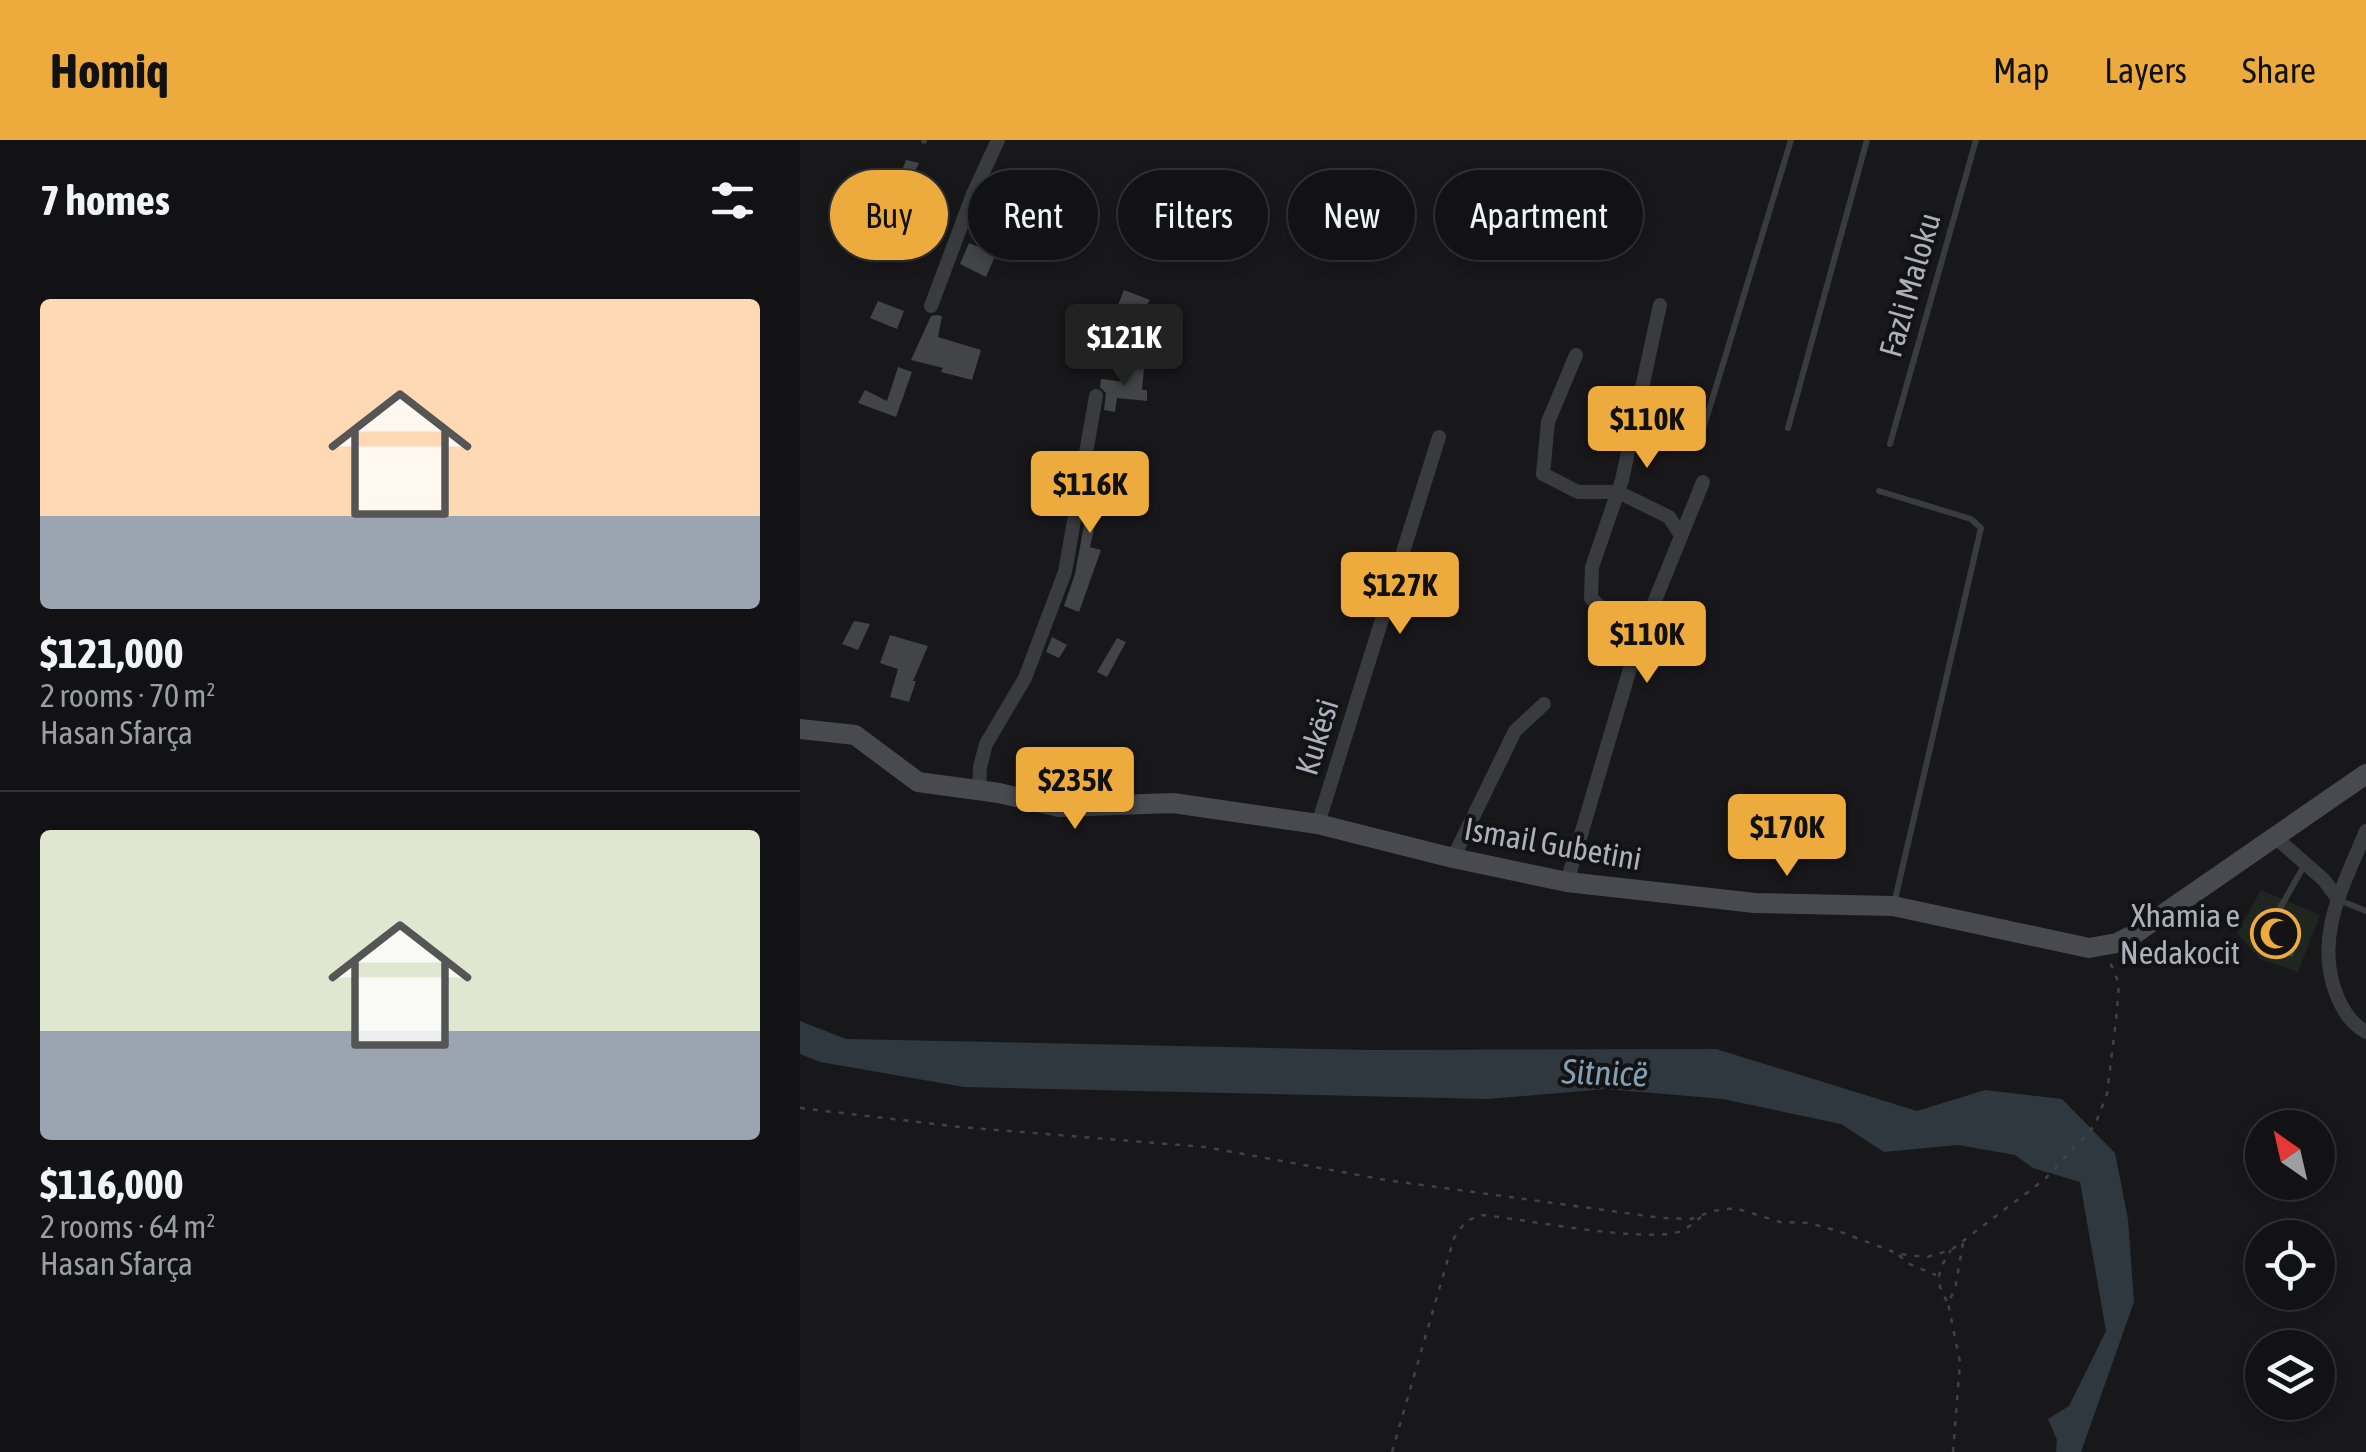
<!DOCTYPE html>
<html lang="en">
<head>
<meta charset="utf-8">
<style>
  body { margin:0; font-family:"Asap Condensed",sans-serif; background:#1f2022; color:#f1f3f6; height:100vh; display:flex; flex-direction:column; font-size:38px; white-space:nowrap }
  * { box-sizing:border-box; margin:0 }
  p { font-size:32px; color:#9c9ea0 }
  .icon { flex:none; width:55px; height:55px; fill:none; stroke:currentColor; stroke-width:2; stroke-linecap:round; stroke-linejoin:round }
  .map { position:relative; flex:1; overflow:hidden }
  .details { display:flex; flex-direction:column; background:#121214; width:800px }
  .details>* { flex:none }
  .hud { position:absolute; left:30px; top:30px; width:950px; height:90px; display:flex; gap:20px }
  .needle { width:65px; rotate:326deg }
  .buttons { position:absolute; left:1445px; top:970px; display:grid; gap:20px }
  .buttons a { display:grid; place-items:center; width:90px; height:90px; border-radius:50%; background:#121214; box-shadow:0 5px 15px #0003,0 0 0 2px #313234; font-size:50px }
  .price { position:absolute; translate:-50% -85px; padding:0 22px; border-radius:10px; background:#eeab3d; color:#111; font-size:32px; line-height:65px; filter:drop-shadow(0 2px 5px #0008) }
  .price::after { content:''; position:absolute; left:50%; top:60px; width:30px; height:22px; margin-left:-15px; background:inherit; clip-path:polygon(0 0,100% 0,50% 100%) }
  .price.selected { background:#222; color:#fff }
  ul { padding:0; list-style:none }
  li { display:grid; align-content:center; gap:20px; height:530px; padding:0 40px }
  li+li { border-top:2px solid #313234 }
  li span { display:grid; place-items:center; height:310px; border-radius:10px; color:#555 }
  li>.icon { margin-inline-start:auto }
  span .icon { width:180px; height:180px; fill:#fffc; stroke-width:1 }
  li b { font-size:42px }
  h2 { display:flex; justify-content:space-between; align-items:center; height:120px; padding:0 40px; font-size:42px }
  .pill { padding:0 35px; border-radius:45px; background:#121214; box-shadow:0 5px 15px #0003,0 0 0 2px #313234; font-size:35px; line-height:90px }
  .pill.selected { background:#eeab3d; color:#111 }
  header { display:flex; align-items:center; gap:60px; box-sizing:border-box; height:140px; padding:0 50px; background:#eeab3d; color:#111 }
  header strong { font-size:48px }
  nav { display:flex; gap:55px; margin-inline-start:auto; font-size:35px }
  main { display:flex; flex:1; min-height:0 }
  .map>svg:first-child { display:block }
  .green { fill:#1e261f }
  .water { fill:#2e383e }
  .building { fill:#424447 }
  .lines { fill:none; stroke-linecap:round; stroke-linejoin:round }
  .path { stroke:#3f4246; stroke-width:2.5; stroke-dasharray:5 8; stroke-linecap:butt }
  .lane { stroke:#393b3f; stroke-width:6 }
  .street { stroke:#393b3f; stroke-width:14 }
  .secondary { stroke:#484a4f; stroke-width:20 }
  .labels { text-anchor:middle; stroke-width:8; stroke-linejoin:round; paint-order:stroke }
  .street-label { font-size:32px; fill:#abb0ba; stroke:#131316 }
  .poi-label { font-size:32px; fill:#abb0ba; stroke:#131316; text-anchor:end }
  .water-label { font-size:35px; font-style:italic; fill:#839fb4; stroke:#131316 }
</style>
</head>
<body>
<header>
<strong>Homiq</strong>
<nav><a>Map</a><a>Layers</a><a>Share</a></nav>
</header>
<main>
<section class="details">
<h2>7 homes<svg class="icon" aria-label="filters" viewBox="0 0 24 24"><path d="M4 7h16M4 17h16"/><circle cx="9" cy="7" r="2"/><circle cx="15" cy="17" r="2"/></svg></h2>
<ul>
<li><span style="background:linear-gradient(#ffd9b3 70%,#9aa5b1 0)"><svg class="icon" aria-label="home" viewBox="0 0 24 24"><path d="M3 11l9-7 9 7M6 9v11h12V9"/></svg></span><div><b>$121,000</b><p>2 rooms · 70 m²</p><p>Hasan Sfarça</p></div></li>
<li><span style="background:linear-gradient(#dfe7d0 65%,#9aa5b1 0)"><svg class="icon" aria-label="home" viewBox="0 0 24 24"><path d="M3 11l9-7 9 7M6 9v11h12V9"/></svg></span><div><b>$116,000</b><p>2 rooms · 64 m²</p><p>Hasan Sfarça</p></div></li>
</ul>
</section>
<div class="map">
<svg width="1566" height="1312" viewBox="0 0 1566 1312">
  <rect width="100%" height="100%" fill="#18181b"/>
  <polygon class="green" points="1461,750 1520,775 1498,832 1460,819 1437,793"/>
  <polygon class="water" points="0,881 46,899 570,910 916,909 1117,971 1185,950 1262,959 1315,1013 1328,1079 1334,1162 1281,1312 1256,1312 1257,1300 1248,1279 1269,1266 1306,1191 1280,1042 1233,1028 1215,1015 1158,1005 1084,1012 1041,984 923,959 806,949 687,959 164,947 20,922 0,914"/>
  <g class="building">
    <polygon points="106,20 119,23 111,40 100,36"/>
    <polygon points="169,103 196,114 186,137 160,124"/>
    <polygon points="324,150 350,160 339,176 318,165"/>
    <polygon points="78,161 104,171 97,189 70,178"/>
    <polygon points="137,175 142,176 138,197 181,210 172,240 141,232 143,228 111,220 131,176"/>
    <polygon points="98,227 112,232 96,277 58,263 65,250 87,261"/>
    <polygon points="326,228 344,229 342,250 347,250 347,261 317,258 315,272 304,270 306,253 300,247 301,239 325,242"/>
    <polygon points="295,325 321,330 317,349 304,347 290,407 301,410 279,472 264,466 275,434"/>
    <polygon points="54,481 70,484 58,510 42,504"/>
    <polygon points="90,495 128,506 113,541 116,541 109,562 90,557 98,529 80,523"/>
    <polygon points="252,497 267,505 259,518 246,512"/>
    <polygon points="317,498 326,502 307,537 297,532"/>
    <polygon points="1469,787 1499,802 1492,817 1462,802"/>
  </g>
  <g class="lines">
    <g class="path">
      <polyline points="0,968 160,987 405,1007 586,1040 862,1078 891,1079 913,1071 935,1068 980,1082 1009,1083 1038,1091 1099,1114 1127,1117 1151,1110 1245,1039 1295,985 1307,954 1316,880 1319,844 1310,822"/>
      <polyline points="1099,1115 1107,1123 1136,1135"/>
      <path d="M1147,1161C1134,1141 1138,1130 1151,1110"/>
      <path d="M592,1312L654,1098L666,1081L682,1075C725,1079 845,1104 881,1091C888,1088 895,1082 901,1077"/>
      <polyline points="1153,1312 1160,1222 1148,1163 1155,1149 1163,1103"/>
    </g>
    <g class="lane">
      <polyline points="124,1 124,0"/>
      <polyline points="988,288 1067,0"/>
      <polyline points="902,293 991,0"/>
      <polyline points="1090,304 1176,0"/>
      <polyline points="1079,351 1171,379 1181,388 1094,764"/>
      <polyline points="1539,760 1566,771"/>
      <polyline points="1487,784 1475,777 1505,724"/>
    </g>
    <g class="street">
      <polyline points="131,166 173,54 198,0"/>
      <polyline points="776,215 748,282 743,334 778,352 818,352 869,377 881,395"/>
      <polyline points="843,489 813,480 791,458 792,427 822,340 860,165"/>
      <polyline points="179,652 180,627 186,604 225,538 265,432 296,256"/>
      <polyline points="518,684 639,297"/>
      <path d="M1566,691C1544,745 1513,797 1537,856C1544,872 1551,883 1566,892"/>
      <polyline points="1475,697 1524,740 1538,759"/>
      <polyline points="653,718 715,591 744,564"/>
      <polyline points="767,742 837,505 903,342"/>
    </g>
    <polyline class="secondary" points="0,589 55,595 118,642 199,653 259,667 373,663 518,684 653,718 767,742 955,763 1093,766 1289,808 1317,803 1333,795 1566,634"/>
  </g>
  <defs>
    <symbol id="mosque-ring" viewBox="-11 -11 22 22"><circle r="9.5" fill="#131316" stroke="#eeab3d" stroke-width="1.5"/><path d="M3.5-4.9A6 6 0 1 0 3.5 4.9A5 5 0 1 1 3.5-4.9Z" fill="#eeab3d"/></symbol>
  </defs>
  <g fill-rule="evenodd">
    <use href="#mosque-ring" x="1448" y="766" width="55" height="55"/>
  </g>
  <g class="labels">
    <g class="street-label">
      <text transform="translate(1110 145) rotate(-74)" y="11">Fazli Maloku</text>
      <text transform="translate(517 597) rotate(-73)" y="11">Kukësi</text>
      <text transform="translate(753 704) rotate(10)" y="11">Ismail Gubetini</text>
    </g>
    <g class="poi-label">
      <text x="1440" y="787">Xhamia e<tspan x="1440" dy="37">Nedakocit</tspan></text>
    </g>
    <g class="water-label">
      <text transform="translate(805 933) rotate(2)" y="12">Sitnicë</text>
    </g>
  </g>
</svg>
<div class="buttons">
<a><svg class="needle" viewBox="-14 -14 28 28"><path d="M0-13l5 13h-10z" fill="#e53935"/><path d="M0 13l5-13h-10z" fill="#9c9ea0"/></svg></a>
<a><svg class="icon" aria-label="locate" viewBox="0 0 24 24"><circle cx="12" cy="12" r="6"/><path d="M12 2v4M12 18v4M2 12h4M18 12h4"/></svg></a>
<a><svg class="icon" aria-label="layers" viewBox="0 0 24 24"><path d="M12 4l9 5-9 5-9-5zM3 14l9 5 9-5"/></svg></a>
</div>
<b class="price selected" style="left:324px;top:249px">$121K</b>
<b class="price" style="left:847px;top:331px">$110K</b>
<b class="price" style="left:290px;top:396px">$116K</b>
<b class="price" style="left:600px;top:497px">$127K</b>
<b class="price" style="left:847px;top:546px">$110K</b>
<b class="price" style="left:275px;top:692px">$235K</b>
<b class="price" style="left:987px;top:739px">$170K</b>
<div class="hud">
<a class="pill selected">Buy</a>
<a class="pill">Rent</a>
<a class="pill">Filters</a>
<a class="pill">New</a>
<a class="pill">Apartment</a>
</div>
</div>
</main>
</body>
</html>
